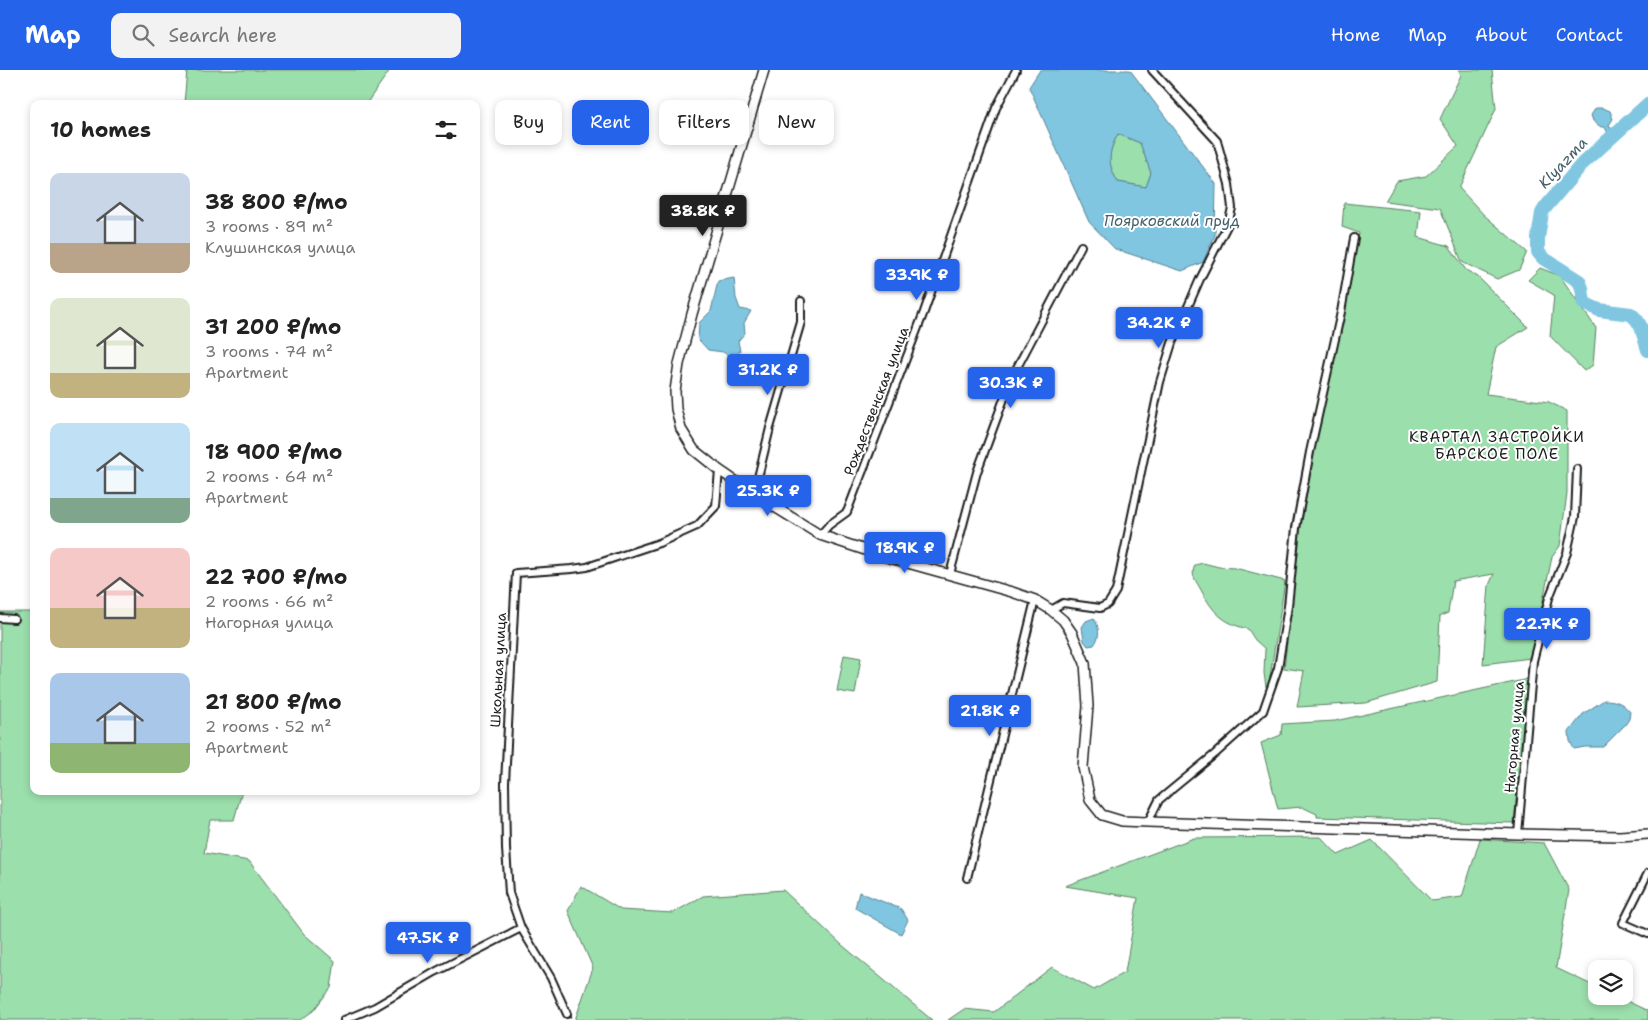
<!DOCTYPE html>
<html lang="en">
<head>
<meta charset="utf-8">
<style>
  body { margin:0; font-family:"Shantell Sans",sans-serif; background:#f2f2f2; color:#222; height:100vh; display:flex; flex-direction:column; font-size:19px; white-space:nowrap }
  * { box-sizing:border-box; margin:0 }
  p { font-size:16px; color:#767676 }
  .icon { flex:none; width:28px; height:28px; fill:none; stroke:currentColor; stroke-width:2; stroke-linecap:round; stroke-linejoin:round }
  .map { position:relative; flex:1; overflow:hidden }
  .panel { position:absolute; left:30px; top:30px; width:450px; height:695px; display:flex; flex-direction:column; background:#fff; border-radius:10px; box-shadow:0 2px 8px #0003 }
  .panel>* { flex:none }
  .hud { position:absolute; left:495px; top:30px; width:475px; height:45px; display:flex; gap:10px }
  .tools { position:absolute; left:1588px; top:890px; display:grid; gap:10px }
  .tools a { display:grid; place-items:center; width:45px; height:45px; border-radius:10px; background:#fff; box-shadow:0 2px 8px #0003; font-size:25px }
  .price { position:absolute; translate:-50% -42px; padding:0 11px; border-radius:5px; background:#2563eb; color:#fff; font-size:16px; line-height:32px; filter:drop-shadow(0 1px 2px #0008) }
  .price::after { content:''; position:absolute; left:50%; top:30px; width:15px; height:11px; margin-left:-8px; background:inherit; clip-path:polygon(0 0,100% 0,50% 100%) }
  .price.selected { background:#222; color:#fff }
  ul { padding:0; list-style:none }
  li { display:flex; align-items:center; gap:15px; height:125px; padding:0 20px }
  li span { display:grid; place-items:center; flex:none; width:140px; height:100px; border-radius:10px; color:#555 }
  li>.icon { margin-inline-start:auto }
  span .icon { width:60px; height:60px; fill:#fffc; stroke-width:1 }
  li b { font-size:21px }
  h2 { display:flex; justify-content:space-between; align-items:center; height:60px; padding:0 20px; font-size:21px }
  .tag { padding:0 18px; border-radius:10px; background:#fff; box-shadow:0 2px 8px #0003; font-size:18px; line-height:45px }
  .tag.selected { background:#2563eb; color:#fff }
  header { display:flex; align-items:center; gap:30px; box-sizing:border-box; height:70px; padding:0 25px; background:#2563eb; color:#fff }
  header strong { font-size:24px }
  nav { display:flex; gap:28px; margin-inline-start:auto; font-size:18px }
  .search { width:350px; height:45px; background:#f2f2f2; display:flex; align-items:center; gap:12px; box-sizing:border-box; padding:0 18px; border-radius:10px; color:#767676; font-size:19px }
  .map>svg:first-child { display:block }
  .green { fill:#9bdfac; stroke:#5c7e64 }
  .water { fill:#80c6e1; stroke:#588292; fill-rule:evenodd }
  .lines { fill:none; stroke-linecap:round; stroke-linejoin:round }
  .river { stroke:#80c6e1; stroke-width:14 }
  .street-casing { stroke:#1c1c1c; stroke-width:10 }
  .secondary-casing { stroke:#1c1c1c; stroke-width:12 }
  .street { stroke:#fff; stroke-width:6 }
  .secondary { stroke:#fff; stroke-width:9 }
  .labels { text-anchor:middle; stroke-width:4; stroke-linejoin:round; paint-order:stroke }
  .street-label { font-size:14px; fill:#1c1c1c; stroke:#fff }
  .water-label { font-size:15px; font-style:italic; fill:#44606b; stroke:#fff }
  .neighbourhood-label { font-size:15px; letter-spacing:1px; fill:#1c1c1c; stroke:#fff }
</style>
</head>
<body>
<header>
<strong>Map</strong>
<div class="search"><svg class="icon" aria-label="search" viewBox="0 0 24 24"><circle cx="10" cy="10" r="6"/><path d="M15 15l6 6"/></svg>Search here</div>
<nav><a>Home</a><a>Map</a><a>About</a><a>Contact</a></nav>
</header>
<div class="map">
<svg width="1648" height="950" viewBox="0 0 1648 950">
  <rect width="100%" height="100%" fill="#fff"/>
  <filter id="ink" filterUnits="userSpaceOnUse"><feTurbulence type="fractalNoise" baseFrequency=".02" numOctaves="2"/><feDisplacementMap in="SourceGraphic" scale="10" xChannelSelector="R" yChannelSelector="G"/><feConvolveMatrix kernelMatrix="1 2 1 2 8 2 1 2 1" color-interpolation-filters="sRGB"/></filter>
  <g filter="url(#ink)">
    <g class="green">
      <polygon points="187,0 390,0 366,34 184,34"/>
      <polygon points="1459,0 1492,0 1496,39 1459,118 1484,145 1527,182 1519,200 1497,209 1462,192 1440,138 1385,131 1397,111 1426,106 1458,76 1440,49 1461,5"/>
      <path d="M1118,64L1140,73L1151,103L1146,117L1118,112C1106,93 1108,83 1118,64Z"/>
      <polygon points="1344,133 1421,141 1418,167 1449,176 1466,200 1478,207 1528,257 1496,277 1486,324 1549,332 1567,341 1567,423 1560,476 1552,487 1531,588 1483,594 1489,515 1494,504 1453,511 1448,543 1440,546 1437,612 1366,633 1297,637 1304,601 1284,598 1300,462 1313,387 1359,163 1342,157"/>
      <polygon points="1540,198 1560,206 1596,258 1593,295 1584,301 1550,266 1554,225 1528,210"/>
      <path d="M1203,493L1219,497L1235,498L1285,511L1269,613L1266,617L1264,603L1265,579L1255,570L1248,559C1222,553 1213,542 1201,520C1196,510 1190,506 1195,495Z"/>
      <polygon points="0,542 34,542 34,721 242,721 234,750 210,750 204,783 249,791 304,864 335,891 331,918 313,941 300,950 0,950"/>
      <polygon points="844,585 861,588 855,624 837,621"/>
      <polygon points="1528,609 1514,753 1317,747 1317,744 1302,737 1278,739 1261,673 1281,665 1282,654 1335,651"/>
      <polygon points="1321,767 1338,785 1372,770 1432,831 1462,827 1480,769 1544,773 1569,820 1556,898 1596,917 1596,926 1616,926 1648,941 1648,950 948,950 964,939 994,942 1052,897 1094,920 1125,902 1138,828 1065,816 1194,768"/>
      <polygon points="581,816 621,840 673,843 703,826 783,820 842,875 932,950 575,950 593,898 568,841"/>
    </g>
    <g class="water">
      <path d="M1040,0H1130L1216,114L1215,165L1203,192L1182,201L1115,179L1089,152L1029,17ZM1118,64L1140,73L1151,103L1146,117L1118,112C1107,95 1108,81 1118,64Z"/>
      <polygon points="1596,38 1603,38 1610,41 1613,49 1609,55 1614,65 1610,68 1605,57 1601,57 1593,51 1591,45"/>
      <polygon points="734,208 736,228 740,239 751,241 744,253 745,263 738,271 740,281 734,289 723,282 708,280 698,269 699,253 711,241 718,211"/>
      <path d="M1094,548C1099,557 1101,566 1094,575L1088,576L1084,571L1082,557L1086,551Z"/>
      <path d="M1604,630C1616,630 1623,633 1630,642L1629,649L1625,655L1603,677H1585L1574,679L1570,671L1569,662L1583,644Z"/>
      <polygon points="859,822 901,839 908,850 901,864 855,838"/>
    </g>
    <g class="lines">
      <polyline class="river" points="1648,34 1582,94 1545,138 1542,143 1538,168 1538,182 1543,188 1579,211 1582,218 1584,233 1599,240 1631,244 1637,250 1641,257 1648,280"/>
      <defs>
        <g id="street">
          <polyline points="754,424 770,358 801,252 801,231"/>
          <polyline points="820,465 829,455 847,442 924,242 996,38 1016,0"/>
          <polyline points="950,504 977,402 1012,307 1081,176"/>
          <polyline points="1051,540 1063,533 1100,538 1108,534 1116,521 1160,312 1172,273 1200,209 1228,154 1232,138 1229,114 1217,71 1152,0"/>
          <polyline points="0,548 14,549"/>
          <polyline points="1148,752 1159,730 1215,684 1263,641 1278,598 1288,536 1296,458 1310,382 1341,242 1354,168"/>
          <polyline points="1518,764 1533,591 1549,528 1567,483 1575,447 1577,399"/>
          <polyline points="1648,803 1623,853 1648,864"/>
          <polyline points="967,808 1035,530"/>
          <polyline points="567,944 551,908 521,858 509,823 506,779 505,713 516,503 572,499 587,497 659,473 697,456 716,436 719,400"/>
          <polyline points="344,950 375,937 435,902 521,858"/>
        </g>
        <polyline id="secondary" points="764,0 692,244 679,294 675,321 676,339 681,359 694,380 719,400 757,426 820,465 886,487 1012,522 1035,530 1051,540 1063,550 1072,563 1085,593 1088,636 1083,697 1090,730 1102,745 1122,751 1148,752 1518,764 1620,766 1648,764"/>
      </defs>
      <use href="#street" class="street-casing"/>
      <use href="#secondary" class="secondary-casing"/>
      <use href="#street" class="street"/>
      <use href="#secondary" class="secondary"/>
    </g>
  </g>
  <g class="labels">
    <g class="street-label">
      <text transform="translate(876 331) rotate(-69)" y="5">Рождественская улица</text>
      <text transform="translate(498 600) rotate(-87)" y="5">Школьная улица</text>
      <text transform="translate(1514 667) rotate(-85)" y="5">Нагорная улица</text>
    </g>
    <g class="water-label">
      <text transform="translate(1563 93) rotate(-47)" y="5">Klyazma</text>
      <text x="1172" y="156">Поярковский пруд</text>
    </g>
    <g class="neighbourhood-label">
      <text x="1497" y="372">КВАРТАЛ ЗАСТРОЙКИ<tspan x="1497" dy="17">БАРСКОЕ ПОЛЕ</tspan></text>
    </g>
  </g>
</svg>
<div class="tools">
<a><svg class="icon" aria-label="layers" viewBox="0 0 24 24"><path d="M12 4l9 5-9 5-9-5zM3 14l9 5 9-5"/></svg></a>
</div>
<b class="price selected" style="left:703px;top:167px">38.8K ₽</b>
<b class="price" style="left:917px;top:231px">33.9K ₽</b>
<b class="price" style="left:1159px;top:279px">34.2K ₽</b>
<b class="price" style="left:768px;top:326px">31.2K ₽</b>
<b class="price" style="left:1011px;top:339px">30.3K ₽</b>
<b class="price" style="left:768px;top:447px">25.3K ₽</b>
<b class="price" style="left:905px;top:504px">18.9K ₽</b>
<b class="price" style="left:1547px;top:580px">22.7K ₽</b>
<b class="price" style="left:990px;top:667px">21.8K ₽</b>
<b class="price" style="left:428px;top:894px">47.5K ₽</b>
<div class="hud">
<a class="tag">Buy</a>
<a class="tag selected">Rent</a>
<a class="tag">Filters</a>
<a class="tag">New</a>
</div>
<section class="panel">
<h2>10 homes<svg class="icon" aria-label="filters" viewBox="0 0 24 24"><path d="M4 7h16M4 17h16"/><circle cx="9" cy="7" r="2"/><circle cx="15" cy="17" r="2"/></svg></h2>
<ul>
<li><span style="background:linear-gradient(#c9d6e8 70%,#b9a48a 0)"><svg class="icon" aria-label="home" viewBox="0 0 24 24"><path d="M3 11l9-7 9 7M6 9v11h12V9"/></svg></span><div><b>38 800 ₽/mo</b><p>3 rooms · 89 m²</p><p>Клушинская улица</p></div></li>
<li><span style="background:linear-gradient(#dfe7d0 75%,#c2b280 0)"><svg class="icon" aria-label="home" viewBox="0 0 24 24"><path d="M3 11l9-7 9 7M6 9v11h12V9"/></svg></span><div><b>31 200 ₽/mo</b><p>3 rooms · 74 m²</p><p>Apartment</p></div></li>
<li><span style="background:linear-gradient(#bfe0f5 75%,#7fa58c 0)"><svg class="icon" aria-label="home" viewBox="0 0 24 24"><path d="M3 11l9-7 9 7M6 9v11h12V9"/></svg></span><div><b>18 900 ₽/mo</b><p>2 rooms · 64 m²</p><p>Apartment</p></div></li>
<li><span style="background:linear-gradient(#f6c9c9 60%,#c2b280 0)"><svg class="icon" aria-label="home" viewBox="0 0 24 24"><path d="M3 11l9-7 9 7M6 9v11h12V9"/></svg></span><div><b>22 700 ₽/mo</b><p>2 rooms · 66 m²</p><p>Нагорная улица</p></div></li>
<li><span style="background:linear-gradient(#a9c7e8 70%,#8fb573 0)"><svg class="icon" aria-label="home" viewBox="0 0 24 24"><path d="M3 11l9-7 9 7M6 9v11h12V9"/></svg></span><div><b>21 800 ₽/mo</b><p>2 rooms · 52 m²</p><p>Apartment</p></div></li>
</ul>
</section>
</div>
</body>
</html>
